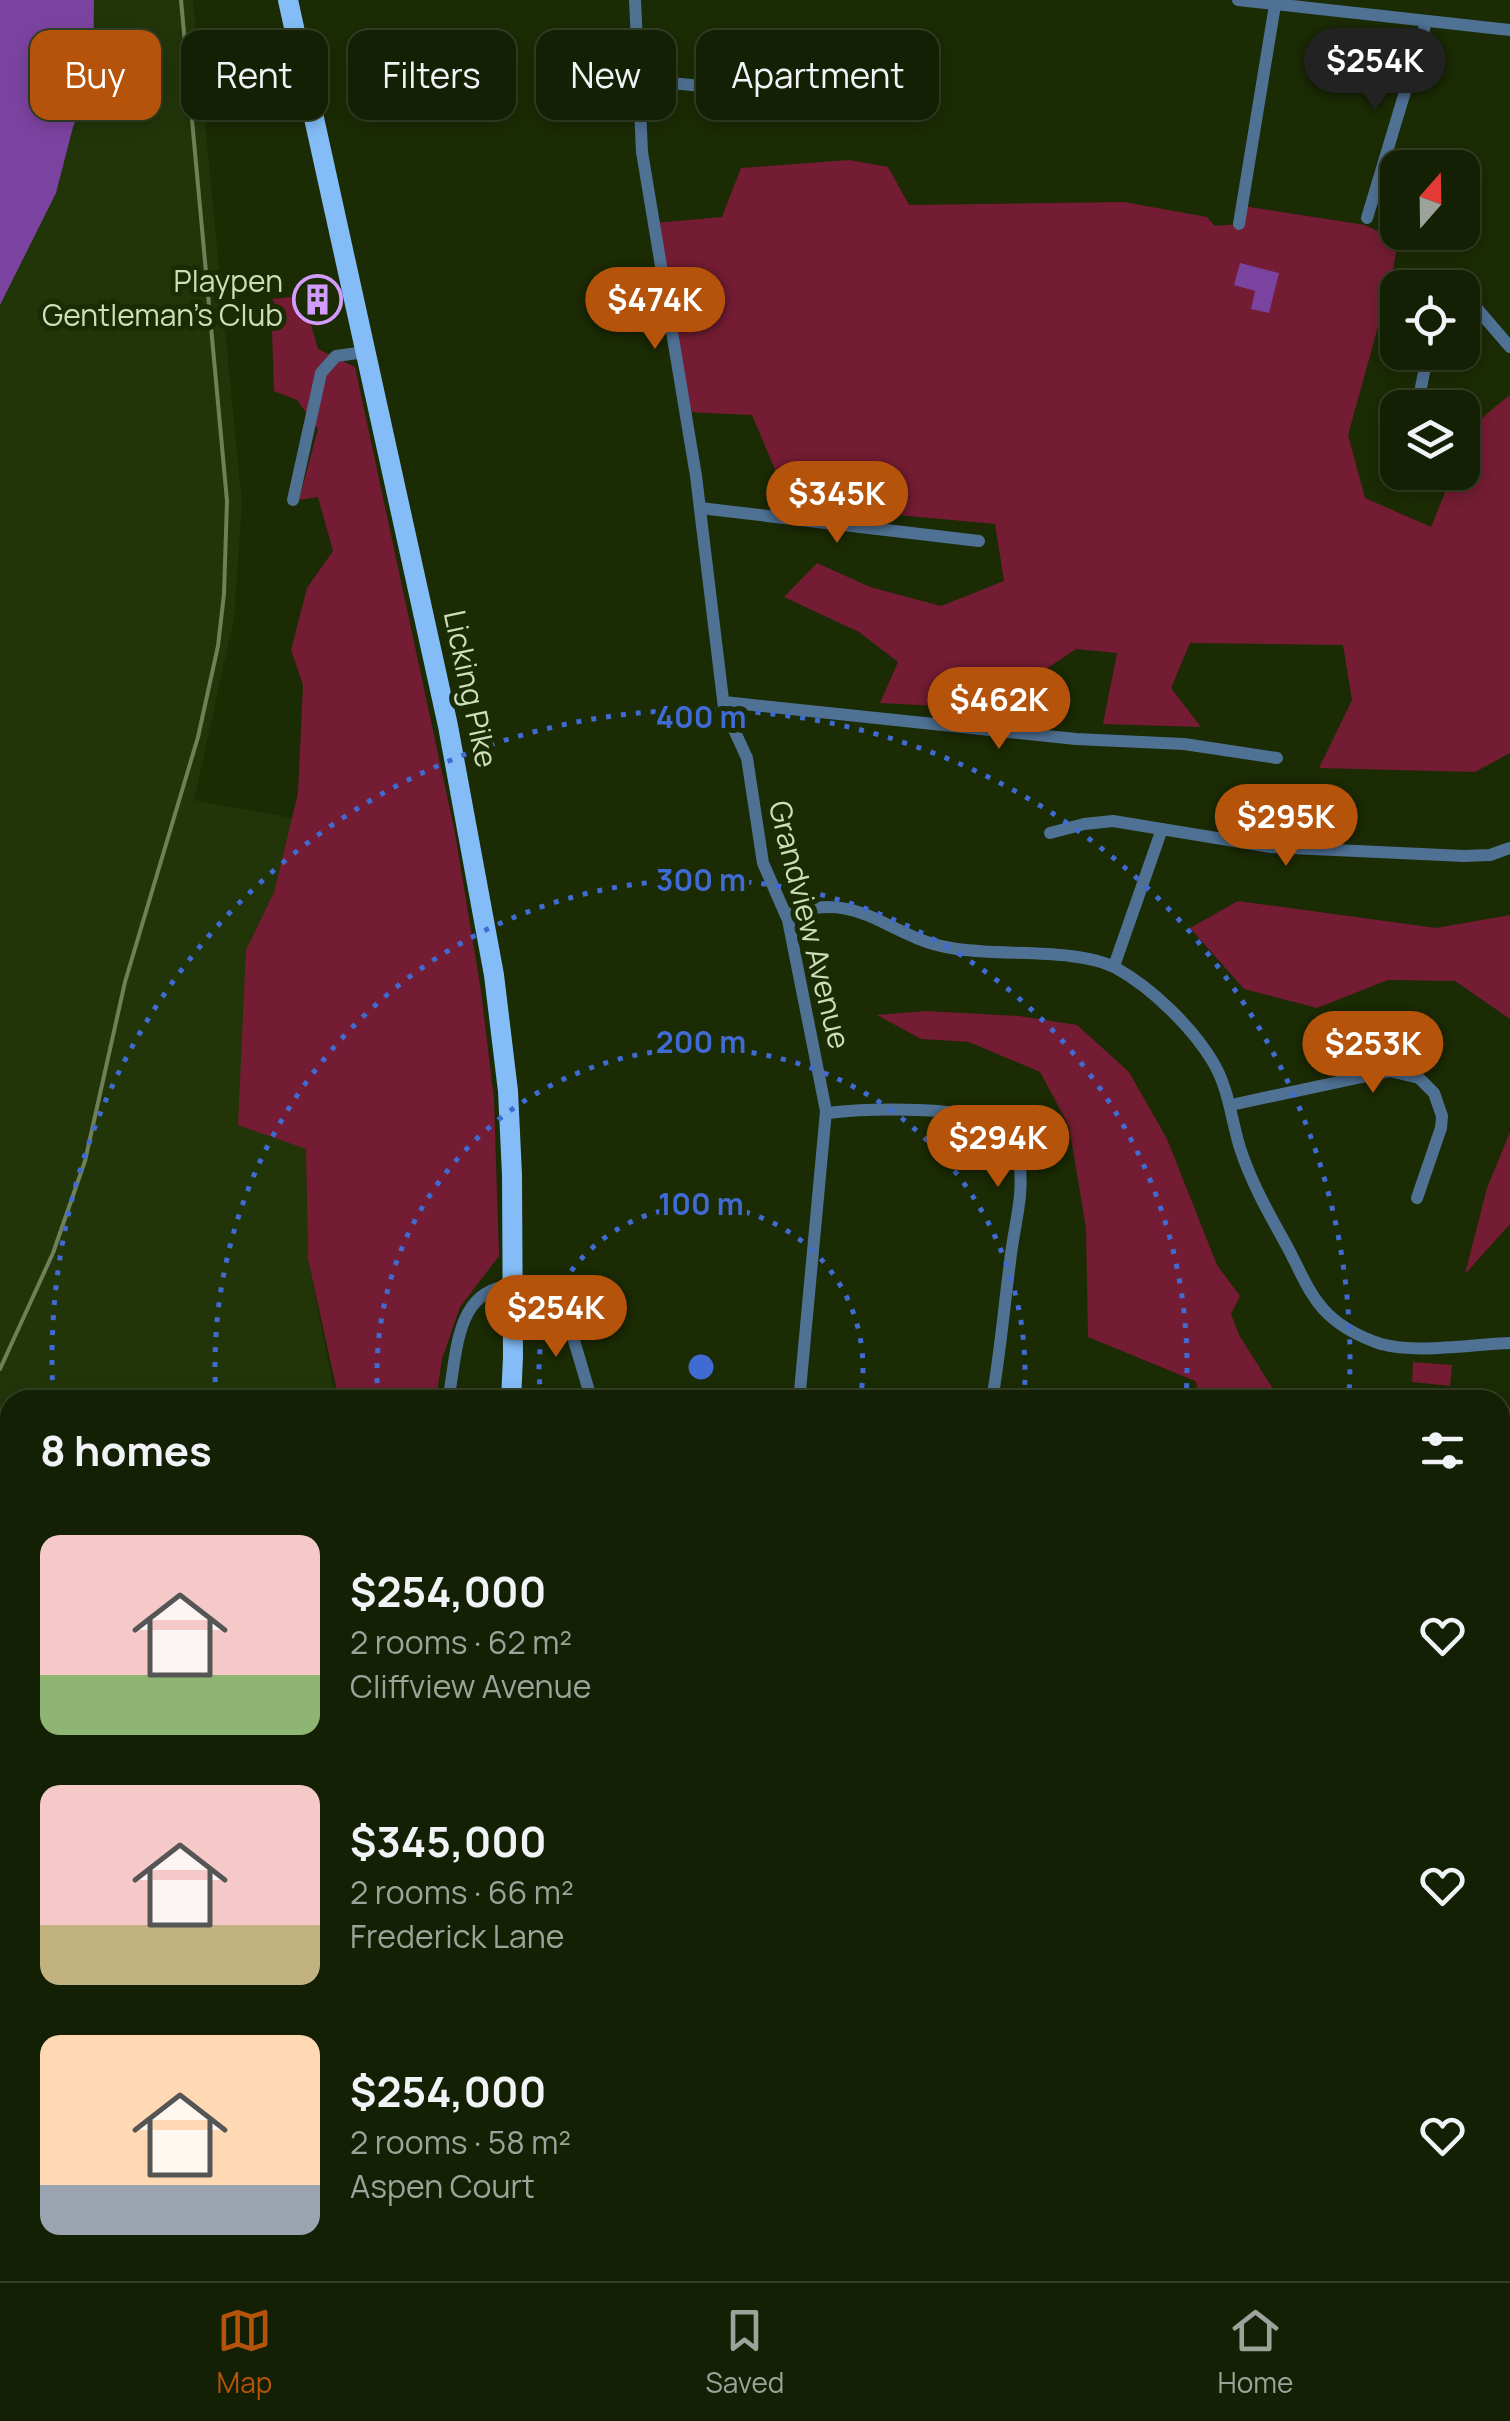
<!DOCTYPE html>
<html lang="en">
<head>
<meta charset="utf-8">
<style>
  body { margin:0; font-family:Manrope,sans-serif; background:#212d12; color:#f1f3f6; height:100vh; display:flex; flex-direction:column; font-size:38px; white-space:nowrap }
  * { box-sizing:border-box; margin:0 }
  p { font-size:32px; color:#9da39a }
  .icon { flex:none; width:55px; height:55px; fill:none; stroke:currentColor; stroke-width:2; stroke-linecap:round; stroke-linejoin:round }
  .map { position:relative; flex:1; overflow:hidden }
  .sheet { position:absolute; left:0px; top:1390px; width:1510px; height:892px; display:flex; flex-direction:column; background:#142003; border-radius:30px 30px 0 0; box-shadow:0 5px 15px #0003,0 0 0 2px #333e25 }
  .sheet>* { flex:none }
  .banner { position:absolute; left:30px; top:30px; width:1000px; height:90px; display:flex; gap:20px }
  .needle { width:65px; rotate:20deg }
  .fabs { position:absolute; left:1380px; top:150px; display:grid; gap:20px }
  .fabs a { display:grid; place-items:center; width:100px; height:100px; border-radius:20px; background:#142003; box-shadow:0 5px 15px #0003,0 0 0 2px #333e25; font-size:50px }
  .price { position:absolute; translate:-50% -85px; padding:0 22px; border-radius:35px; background:#b45309; color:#fff; font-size:32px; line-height:65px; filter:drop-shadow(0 2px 5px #0008) }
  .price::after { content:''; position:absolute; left:50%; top:60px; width:30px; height:22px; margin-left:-15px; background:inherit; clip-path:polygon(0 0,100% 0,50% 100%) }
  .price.selected { background:#222; color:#fff }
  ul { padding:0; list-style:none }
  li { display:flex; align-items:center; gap:30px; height:250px; padding:0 40px }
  li span { display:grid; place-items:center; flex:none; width:280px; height:200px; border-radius:20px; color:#555 }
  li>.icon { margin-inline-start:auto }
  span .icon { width:120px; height:120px; fill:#fffc; stroke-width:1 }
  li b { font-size:42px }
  h2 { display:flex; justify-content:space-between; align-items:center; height:120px; padding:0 40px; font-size:42px }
  .chip { padding:0 35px; border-radius:20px; background:#142003; box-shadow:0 5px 15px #0003,0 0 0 2px #333e25; font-size:35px; line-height:90px }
  .chip.selected { background:#b45309; color:#fff }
  .tabs { display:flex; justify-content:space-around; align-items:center; height:140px; border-top:2px solid #333e25; background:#142003; font-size:28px; color:#9da39a }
  .tabs a { display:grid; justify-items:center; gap:5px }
  .tabs .selected { color:#b45309 }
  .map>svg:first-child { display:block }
  .built { fill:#223509 }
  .green { fill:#731c33 }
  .water { fill:#7b43a0 }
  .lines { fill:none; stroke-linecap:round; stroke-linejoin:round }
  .stream { stroke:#7b43a0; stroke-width:4 }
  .street { stroke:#4f7194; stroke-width:12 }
  .primary { stroke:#83bcf6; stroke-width:20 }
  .rail { stroke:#6e7f59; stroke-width:4 }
  .ring { fill:none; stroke:#406bd2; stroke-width:5; stroke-dasharray:5 10 }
  .labels { text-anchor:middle; stroke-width:10; stroke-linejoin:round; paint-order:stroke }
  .poi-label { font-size:30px; fill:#ccdfba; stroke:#1b2b04; text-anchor:end }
  .street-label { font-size:30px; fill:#ccdfba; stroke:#1b2b04 }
  .centre { fill:#406bd2; stroke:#1b2b04; stroke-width:5 }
  .ring-label { font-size:30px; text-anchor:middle; font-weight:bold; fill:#406bd2; stroke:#1b2b04; stroke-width:10; stroke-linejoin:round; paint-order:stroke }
</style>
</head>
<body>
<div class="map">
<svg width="1510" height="2281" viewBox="0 0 1510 2281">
  <rect width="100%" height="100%" fill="#1b2b04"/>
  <polygon class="built" points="94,0 193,0 242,503 234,619 194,800 292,818 274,892 246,950 306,1148 308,1259 336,1400 10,1400 10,2099 0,2101 0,305 56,193 73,126 93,79"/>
  <g class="green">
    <path d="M849,160L888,167L909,205L1124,202L1207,217L1215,226L1239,224L1243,206L1365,225L1398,241L1391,280L1348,435L1365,498L1431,527L1453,473L1462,472C1463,428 1477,422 1510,395V753L1475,772L1319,768L1352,700L1343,645L1190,643L1171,688L1201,727L1103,724L1117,653L1076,649L1036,676L975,708L880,703L898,662L859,632L784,597L817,563L870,587L941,606L1004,581L995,524L790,505L752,415L686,412L655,223L722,217L741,168Z"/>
    <polygon points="303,296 318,349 355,367 455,833 481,991 494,1099 499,1256 460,1307 442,1359 436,1400 339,1400 308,1259 306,1149 238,1125 246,950 274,892 298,793 303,685 291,650 307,588 333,551 318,497 299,500 318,429 297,400 274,391 271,299"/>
    <polygon points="1238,901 1436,928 1510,915 1510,1019 1455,981 1388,980 1317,1008 1244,989 1190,928"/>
    <polygon points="926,1011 1019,1016 1077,1025 1129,1072 1167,1139 1217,1265 1240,1296 1231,1314 1239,1335 1280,1400 1202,1400 1195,1381 1088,1337 1086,1228 1069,1126 1040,1072 969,1042 921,1039 877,1015"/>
    <polygon points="1510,1132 1510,1224 1465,1274 1487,1188"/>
    <polygon points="1413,1362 1452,1365 1450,1386 1412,1382"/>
    <polygon points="1500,1411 1510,1413 1510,1514 1500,1512"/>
    <polygon points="1510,1633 1510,2281 924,2281 915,2273 1500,2272 1500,1638"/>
    <polygon points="10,2099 10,2146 6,2155 10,2157 10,2223 0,2243 0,2101"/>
    <polygon points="248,2272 457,2272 458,2281 244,2281"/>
    <polygon points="681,2272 797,2272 797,2273 794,2281 674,2281"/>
  </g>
  <g class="water">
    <polygon points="0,0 94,0 93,79 73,127 56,193 0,305"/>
    <polygon points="1240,263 1279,273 1269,313 1251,309 1255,291 1234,285"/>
  </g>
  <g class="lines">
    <polyline class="stream" points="1107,2272 1113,2281"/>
    <g class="street">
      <polyline points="635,0 642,152 696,476 724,708 747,758 763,863 788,920 826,1111 800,1391"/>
      <polyline points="1238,0 1510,30"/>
      <polyline points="638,80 831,98"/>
      <polyline points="1367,218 1426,22"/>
      <polyline points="1239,224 1275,5"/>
      <polyline points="1462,304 1473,304 1510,347"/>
      <polyline points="1417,408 1428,352"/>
      <polyline points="293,500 321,373 336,356 365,352"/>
      <polyline points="700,508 979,541"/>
      <polyline points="724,702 1076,739 1184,744 1277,758"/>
      <polyline points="1050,833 1084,824 1113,821 1271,847 1464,856 1490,855 1510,848"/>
      <path d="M786,915C862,888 885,937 951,948C997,957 1077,947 1116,968C1152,988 1192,1027 1213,1062C1229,1089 1231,1119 1240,1148C1252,1185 1271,1217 1289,1250C1301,1273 1310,1297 1329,1315C1343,1328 1363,1338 1381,1344C1418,1354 1472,1344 1510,1343"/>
      <polyline points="1114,966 1162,829"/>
      <polyline points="1231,1105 1390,1071 1419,1078 1434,1093 1442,1116 1441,1128 1417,1198"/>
      <path d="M827,1113C863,1109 976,1104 1001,1128C1011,1137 1017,1149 1019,1162C1025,1194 1013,1230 1010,1262C1004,1308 1000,1354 992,1400"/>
      <path d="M448,1400C458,1351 454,1284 520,1285C536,1286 550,1291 559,1306C574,1330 582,1372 592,1400"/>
      <polyline points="0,2052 10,2048"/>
      <polyline points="594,2281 594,2272"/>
    </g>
    <g class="primary">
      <polyline points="288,0 448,726 494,975 508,1091 512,1175 513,1357 511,1400"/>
      <polyline points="218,2281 221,2272"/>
    </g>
    <polyline class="rail" points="0,1369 53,1253 85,1161 125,982 198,737 218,646 224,594 227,501 181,0"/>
  </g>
  <g class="ring">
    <path d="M542 1399A162 162 0 1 1 860 1399"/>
    <path d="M378 1398A324 324 0 1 1 1024 1398"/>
    <path d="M216 1397A486 486 0 1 1 1186 1397"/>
    <path d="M53 1395A649 649 0 1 1 1349 1395"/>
  </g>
  <defs>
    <symbol id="building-ring" viewBox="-11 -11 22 22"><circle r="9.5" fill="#1b2b04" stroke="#d39cfc" stroke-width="1.5"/><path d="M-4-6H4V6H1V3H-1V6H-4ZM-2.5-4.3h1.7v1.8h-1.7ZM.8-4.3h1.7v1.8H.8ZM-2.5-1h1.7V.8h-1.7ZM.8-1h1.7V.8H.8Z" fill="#d39cfc"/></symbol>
  </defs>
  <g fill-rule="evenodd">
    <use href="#building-ring" x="290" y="272" width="55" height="55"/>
  </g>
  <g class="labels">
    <g class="poi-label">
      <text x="283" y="292">Playpen<tspan x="283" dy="34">Gentleman's Club</tspan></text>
    </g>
    <g class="street-label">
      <text transform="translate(470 689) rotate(78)" y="10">Licking Pike</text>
      <text transform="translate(809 925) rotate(76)" y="10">Grandview Avenue</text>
    </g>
  </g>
  <circle cx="701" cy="1367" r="15" class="centre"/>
  <g class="ring-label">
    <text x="701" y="728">400 m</text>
    <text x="701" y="891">300 m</text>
    <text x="701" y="1053">200 m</text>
    <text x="701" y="1215">100 m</text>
  </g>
</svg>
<div class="fabs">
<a><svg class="needle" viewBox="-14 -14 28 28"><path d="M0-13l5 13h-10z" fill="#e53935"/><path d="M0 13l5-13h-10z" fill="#9da39a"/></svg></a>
<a><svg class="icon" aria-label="locate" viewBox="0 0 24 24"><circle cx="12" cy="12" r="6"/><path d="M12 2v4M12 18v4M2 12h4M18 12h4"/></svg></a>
<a><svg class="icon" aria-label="layers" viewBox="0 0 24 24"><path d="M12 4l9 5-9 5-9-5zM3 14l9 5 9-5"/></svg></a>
</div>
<b class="price selected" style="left:1375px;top:113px">$254K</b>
<b class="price" style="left:655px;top:352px">$474K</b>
<b class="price" style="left:837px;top:546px">$345K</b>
<b class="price" style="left:999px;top:752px">$462K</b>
<b class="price" style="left:1286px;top:869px">$295K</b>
<b class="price" style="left:1373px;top:1096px">$253K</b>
<b class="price" style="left:998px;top:1190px">$294K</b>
<b class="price" style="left:556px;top:1360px">$254K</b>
<div class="banner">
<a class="chip selected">Buy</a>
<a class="chip">Rent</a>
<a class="chip">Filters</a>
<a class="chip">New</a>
<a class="chip">Apartment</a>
</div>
<section class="sheet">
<h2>8 homes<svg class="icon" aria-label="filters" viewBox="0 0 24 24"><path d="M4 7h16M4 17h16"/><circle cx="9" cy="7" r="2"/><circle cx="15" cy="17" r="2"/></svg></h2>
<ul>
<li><span style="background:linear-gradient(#f6c9c9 70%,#8fb573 0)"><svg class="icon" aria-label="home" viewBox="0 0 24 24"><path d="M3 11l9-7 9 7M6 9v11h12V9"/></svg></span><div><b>$254,000</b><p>2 rooms · 62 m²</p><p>Cliffview Avenue</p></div><svg class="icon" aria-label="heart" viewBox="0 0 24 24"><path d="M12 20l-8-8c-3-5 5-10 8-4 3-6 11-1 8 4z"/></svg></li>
<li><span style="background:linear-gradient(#f6c9c9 70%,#c2b280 0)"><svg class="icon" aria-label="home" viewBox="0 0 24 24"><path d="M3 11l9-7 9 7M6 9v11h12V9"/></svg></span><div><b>$345,000</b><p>2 rooms · 66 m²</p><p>Frederick Lane</p></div><svg class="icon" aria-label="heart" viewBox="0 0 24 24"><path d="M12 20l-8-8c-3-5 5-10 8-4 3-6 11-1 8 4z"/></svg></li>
<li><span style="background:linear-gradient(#ffd9b3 75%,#9aa5b1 0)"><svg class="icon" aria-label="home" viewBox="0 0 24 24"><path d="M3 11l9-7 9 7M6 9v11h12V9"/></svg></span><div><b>$254,000</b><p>2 rooms · 58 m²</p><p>Aspen Court</p></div><svg class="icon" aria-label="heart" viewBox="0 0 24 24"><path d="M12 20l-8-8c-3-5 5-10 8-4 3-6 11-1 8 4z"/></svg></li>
</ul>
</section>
</div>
<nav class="tabs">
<a class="selected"><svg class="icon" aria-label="map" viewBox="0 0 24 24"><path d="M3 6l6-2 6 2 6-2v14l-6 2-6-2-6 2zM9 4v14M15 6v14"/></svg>Map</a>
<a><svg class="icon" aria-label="saved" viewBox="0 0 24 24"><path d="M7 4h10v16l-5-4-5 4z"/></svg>Saved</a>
<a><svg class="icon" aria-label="home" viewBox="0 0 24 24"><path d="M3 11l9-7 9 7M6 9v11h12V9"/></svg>Home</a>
</nav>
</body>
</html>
